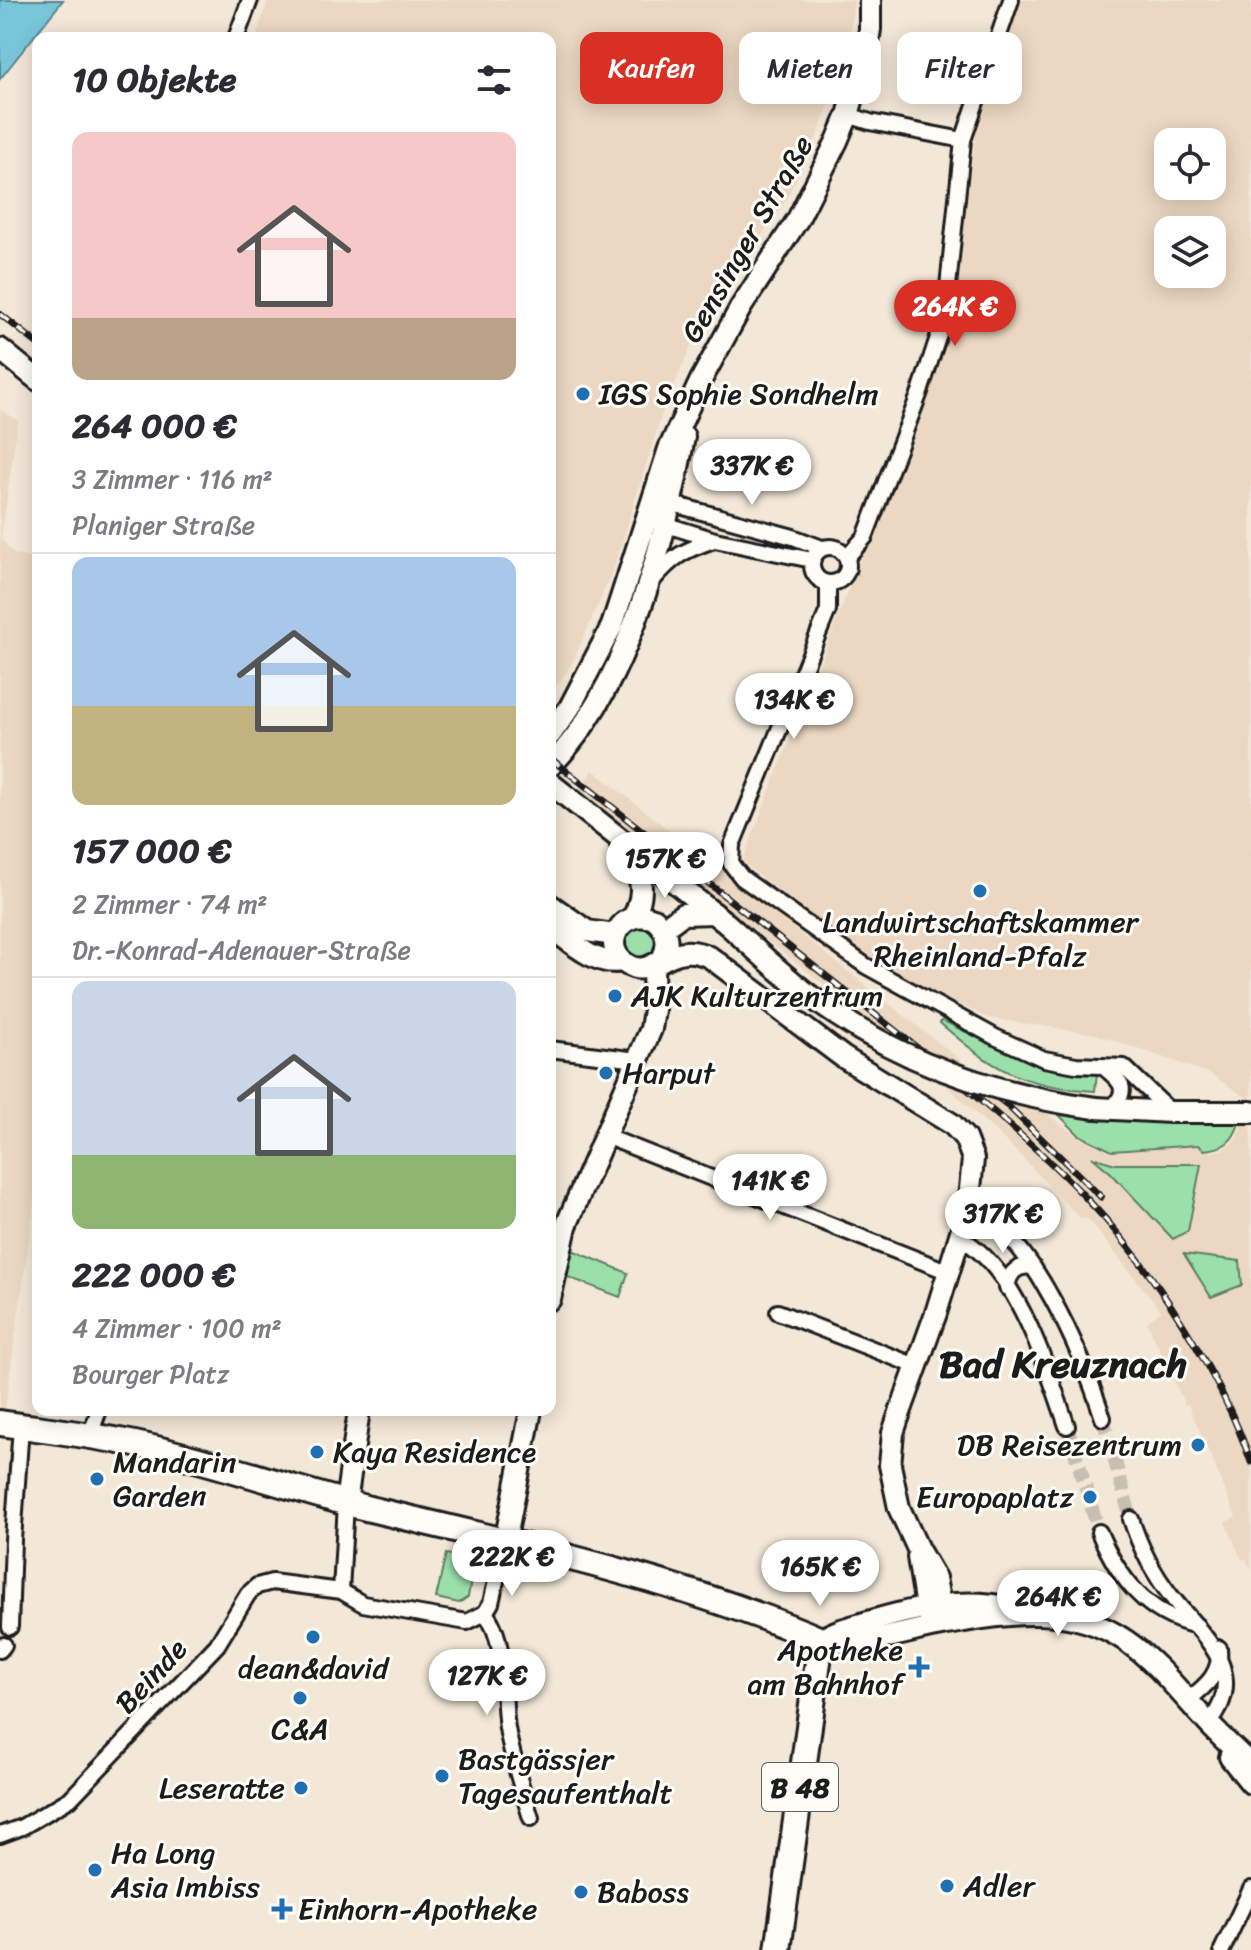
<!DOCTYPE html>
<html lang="de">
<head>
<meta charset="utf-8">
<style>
  body { margin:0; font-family:Sriracha,sans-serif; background:#f2f2f3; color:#2b2b33; height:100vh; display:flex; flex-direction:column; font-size:30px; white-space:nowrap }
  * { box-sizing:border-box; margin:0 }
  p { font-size:26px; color:#7c7c81 }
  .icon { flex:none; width:44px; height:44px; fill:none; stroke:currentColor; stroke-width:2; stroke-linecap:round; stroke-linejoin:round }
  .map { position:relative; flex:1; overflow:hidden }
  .drawer { position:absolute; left:32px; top:32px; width:524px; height:1384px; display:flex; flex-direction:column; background:#fff; border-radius:16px; box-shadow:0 4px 20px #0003 }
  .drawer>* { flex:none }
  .guide { position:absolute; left:580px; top:32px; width:550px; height:72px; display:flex; gap:16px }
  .tools { position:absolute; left:1154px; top:128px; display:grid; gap:16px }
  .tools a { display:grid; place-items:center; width:72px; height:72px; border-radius:16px; background:#fff; box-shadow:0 4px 20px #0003; font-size:40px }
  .price { position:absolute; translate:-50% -68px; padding:0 18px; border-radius:28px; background:#fff; color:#222; font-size:26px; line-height:52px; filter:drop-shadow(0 2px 4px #0008) }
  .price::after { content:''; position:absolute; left:50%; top:48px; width:24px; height:18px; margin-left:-12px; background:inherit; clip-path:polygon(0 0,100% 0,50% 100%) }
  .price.current { background:#d93025; color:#fff }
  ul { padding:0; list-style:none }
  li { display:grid; align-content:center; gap:16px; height:424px; padding:0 40px }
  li+li { border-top:2px solid #e1e1e2 }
  li span { display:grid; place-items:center; height:248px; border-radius:16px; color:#555 }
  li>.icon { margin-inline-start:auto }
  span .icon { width:144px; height:144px; fill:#fffc; stroke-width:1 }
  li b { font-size:34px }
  h2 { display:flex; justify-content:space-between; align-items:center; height:96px; padding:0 40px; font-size:34px }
  .tag { padding:0 28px; border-radius:16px; background:#fff; box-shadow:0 4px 20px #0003; font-size:28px; line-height:72px }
  .tag.current { background:#d93025; color:#fff }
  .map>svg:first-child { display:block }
  .built { fill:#ecd8c2; fill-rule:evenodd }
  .green { fill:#9be0ab; stroke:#5c7e64; stroke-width:2 }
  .water { fill:#79c6d9; stroke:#54828d; stroke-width:2 }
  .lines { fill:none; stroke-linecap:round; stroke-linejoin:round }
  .street-tunnel { stroke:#c8beb2; stroke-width:14; stroke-dasharray:14 7; stroke-linecap:butt }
  .street-casing { stroke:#1c1c1c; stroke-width:20 }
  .secondary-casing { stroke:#1c1c1c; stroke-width:26 }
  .primary-casing { stroke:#1c1c1c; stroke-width:30 }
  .street { stroke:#fdfcf7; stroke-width:14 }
  .secondary { stroke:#fdfcf7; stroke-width:20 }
  .primary { stroke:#fdfcf7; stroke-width:24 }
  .rail-casing { stroke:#1c1c1c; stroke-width:7 }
  .rail { stroke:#fdfcf7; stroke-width:4; stroke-dasharray:12; stroke-linecap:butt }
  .secondary-bridge-casing { stroke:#1c1c1c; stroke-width:26; stroke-linecap:butt }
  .secondary-bridge { stroke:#fdfcf7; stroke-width:20 }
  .poi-dot { fill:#1f6fb2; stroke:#fdfcf7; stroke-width:3 }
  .labels { text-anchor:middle; stroke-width:6; stroke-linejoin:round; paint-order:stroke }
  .shield { fill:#fdfcf7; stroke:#605f5e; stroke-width:2 }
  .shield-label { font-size:28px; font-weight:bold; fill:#1c1c1c }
  .street-label { font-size:30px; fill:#1c1c1c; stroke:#fdfcf7 }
  .poi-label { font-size:30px; fill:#1c1c1c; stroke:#fdfcf7; text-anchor:start }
  .district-label { font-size:38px; font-weight:bold; fill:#1c1c1c; stroke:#fdfcf7 }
</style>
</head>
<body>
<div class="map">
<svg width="1251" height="1950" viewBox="0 0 1251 1950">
  <rect width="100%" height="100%" fill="#f3e7d8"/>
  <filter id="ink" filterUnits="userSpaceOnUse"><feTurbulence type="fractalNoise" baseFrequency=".0125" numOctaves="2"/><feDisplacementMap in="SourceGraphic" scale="16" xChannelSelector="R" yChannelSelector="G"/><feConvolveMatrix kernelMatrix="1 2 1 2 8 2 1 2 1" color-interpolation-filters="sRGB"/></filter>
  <g filter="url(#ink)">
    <g class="built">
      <polygon points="268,0 854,0 847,55 817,137 781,209 725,284 692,343 661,417 614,568 570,668 550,693 550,38 256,38"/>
      <path d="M1021,0H1251V1570L1246,1559L1242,1560L1225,1522L1236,1517L1217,1471L1188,1404L1185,1405L1147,1322L1161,1311L1088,1219L1080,1218L1011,1146L908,1050L577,792L593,770L968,1066L991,1072L1078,1137L1111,1152L1198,1146L1203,1152L1223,1150L1236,1139L1248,1099L1211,1074L1095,1034L988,1018L871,964L742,862L952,326L975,138ZM1168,142H1212V186H1168ZM1168,230H1212V274H1168Z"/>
      <polygon points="0,410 18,420 1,539 14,554 38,561 38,1175 5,1410 0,1409"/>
    </g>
    <g class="green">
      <circle cx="641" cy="942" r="17"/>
      <path d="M942,1020C995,1049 1038,1059 1097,1073L1095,1091C1021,1086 995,1071 940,1023Z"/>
      <path d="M1059,1115L1097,1119L1239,1123C1233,1143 1224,1148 1204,1150L1198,1145L1112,1151L1079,1135Z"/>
      <polygon points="1092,1157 1115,1164 1201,1164 1188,1231 1173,1239 1111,1173"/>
      <polygon points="572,1250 628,1273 620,1297 565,1276"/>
      <polygon points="1184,1254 1240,1261 1242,1285 1211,1297"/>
      <polygon points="446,1554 473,1559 474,1564 468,1597 459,1603 436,1598"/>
    </g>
    <polygon class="water" points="0,0 63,0 0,79"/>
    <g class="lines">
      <g class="street-tunnel">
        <polyline points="1103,1418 1131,1519"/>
        <polyline points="1067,1426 1099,1532"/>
      </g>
      <defs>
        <g id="street">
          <polyline points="236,38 250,0"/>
          <polyline points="848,115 870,122 963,140"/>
          <polyline points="662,501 793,537 822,548"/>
          <polyline points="657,522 715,540 812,560"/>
          <circle cx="830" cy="565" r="18"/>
          <polyline points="847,557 865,537 920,392 945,316 963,140 1011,0"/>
          <path d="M653,580C673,556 685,550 714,540"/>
          <polyline points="828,583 828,610 732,845 731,864 742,878 866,966 995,1037 1044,1059 1076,1065 1124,1067 1171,1112"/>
          <polyline points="550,1049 637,1060"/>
          <path d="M1102,1066C1121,1081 1132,1090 1109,1110"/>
          <polyline points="605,1136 949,1272"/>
          <path d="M968,1209C1031,1227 1084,1360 1103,1418"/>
          <path d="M960,1238C1017,1268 1047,1368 1067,1426"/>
          <path d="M1007,1288C1009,1273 1017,1264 1033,1267"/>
          <polyline points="778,1312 916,1366"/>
          <polyline points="90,1435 99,1410"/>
          <path d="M1131,1519C1140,1547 1153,1573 1171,1596C1201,1635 1251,1672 1209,1723"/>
          <path d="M1099,1532C1119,1579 1146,1614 1197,1626"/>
          <polyline points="341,1591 346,1503"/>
          <path d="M485,1613C507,1639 502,1694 507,1728C512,1758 522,1789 531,1818"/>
          <polyline points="10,1627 13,1540 21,1426"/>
          <polyline points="0,1650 4,1645"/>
          <path d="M1188,1700C1206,1686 1222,1673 1219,1648"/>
          <polyline points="0,1835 22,1827 70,1799 217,1645 248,1594 257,1586 272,1582 341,1591 363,1604 467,1622 485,1613 491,1603 505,1542"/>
          <polyline points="1222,1950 1251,1889"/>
        </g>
        <g id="secondary">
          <polyline points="0,349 38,380"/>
          <polyline points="550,735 570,707 612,626 669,449 701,380 741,307 798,219 837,141 848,115 867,49 870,29 870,0"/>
          <path d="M550,766C627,690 665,541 684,437"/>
          <polyline points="550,783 727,924"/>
          <path d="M621,845C638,873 649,884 634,916"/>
          <polyline points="550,905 587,931 615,935"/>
          <path d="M550,927C569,941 597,967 622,961"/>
          <polyline points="664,928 683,914 714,913"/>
          <path d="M663,957C670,942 667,929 654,919C621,906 598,948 628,965C654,981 669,936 711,958L843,1057L952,1124L965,1138L973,1159L968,1209L936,1313L898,1418L893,1433L890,1465L899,1508L918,1549L935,1578L940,1605L938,1625"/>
          <polyline points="1096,1108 1171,1112 1251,1112"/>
          <polyline points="550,1299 566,1226 651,1029 654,1010 653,966"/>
          <polyline points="346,1503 359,1410"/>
          <polyline points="505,1542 531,1410"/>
          <polyline points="918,1557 926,1607 932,1619"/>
          <path d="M821,1640C864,1648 905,1631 947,1624C977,1619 1008,1613 1039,1614C1123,1616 1156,1666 1207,1722C1221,1737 1236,1751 1251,1765"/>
          <path d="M821,1640C835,1630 852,1627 868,1622C915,1608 962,1597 1011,1608"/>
          <polyline points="1230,1757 1251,1783"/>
        </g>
        <path id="primary" d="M0,1423C48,1430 96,1435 144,1446C219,1463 292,1489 366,1508C520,1545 675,1578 821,1640L778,1950"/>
      </defs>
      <use href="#street" class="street-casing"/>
      <use href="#secondary" class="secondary-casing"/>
      <use href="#primary" class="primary-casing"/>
      <use href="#street" class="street"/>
      <use href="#secondary" class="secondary"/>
      <use href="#primary" class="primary"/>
      <defs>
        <g id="rail">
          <polyline points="0,314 38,344"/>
          <path d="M550,758L935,1062C987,1106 1041,1150 1088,1200C1153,1269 1220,1373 1251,1462"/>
          <polyline points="956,1065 1006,1104 1101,1197"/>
        </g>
      </defs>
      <use href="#rail" class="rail-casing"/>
      <use href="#rail" class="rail"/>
      <defs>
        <path id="secondary-bridge" d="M727,924C753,947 778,971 805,992C890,1059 991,1094 1096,1108"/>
      </defs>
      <use href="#secondary-bridge" class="secondary-bridge-casing"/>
      <use href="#secondary-bridge" class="secondary-bridge"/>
    </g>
  </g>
  <g class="poi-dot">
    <circle cx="583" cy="394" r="8"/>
    <circle cx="980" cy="891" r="8"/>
    <circle cx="615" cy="996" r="8"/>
    <circle cx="606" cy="1073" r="8"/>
    <circle cx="1198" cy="1445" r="8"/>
    <circle cx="317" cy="1452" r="8"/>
    <circle cx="97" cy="1479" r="8"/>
    <circle cx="1090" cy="1497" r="8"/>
    <circle cx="313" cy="1637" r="8"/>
    <path d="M915 1655h8v8h8v8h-8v8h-8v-8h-8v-8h8z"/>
    <circle cx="300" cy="1698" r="8"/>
    <circle cx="442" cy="1776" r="8"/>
    <circle cx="301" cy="1788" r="8"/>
    <circle cx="95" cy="1870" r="8"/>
    <circle cx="947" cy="1886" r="8"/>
    <circle cx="581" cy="1892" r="8"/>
    <path d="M278 1897h8v8h8v8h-8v8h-8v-8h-8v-8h8z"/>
  </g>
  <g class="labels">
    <rect class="shield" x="762" y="1763" width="76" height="48" rx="6"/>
    <g class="shield-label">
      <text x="800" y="1797">B 48</text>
    </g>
    <g class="street-label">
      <text transform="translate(747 239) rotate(-60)" y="10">Gensinger Straße</text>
      <text transform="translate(151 1676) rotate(-47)" y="10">Beinde</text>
    </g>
    <g class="poi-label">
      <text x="599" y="404">IGS Sophie Sondhelm</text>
      <text x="980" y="932" text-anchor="middle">Landwirtschaftskammer<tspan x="980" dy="34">Rheinland-Pfalz</tspan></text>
      <text x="631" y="1006">AJK Kulturzentrum</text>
      <text x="622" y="1083">Harput</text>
      <text x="1182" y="1455" text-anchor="end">DB Reisezentrum</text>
      <text x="333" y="1462">Kaya Residence</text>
      <text x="113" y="1472">Mandarin<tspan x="113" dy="34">Garden</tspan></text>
      <text x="1074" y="1507" text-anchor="end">Europaplatz</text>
      <text x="903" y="1660" text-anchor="end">Apotheke<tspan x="903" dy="34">am Bahnhof</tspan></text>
      <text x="313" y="1678" text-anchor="middle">dean&amp;david</text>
      <text x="300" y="1739" text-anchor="middle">C&amp;A</text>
      <text x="458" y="1769">Bastgässjer<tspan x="458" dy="34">Tagesaufenthalt</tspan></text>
      <text x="285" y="1798" text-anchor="end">Leseratte</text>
      <text x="111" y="1863">Ha Long<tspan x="111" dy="34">Asia Imbiss</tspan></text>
      <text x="963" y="1896">Adler</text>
      <text x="597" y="1902">Baboss</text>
      <text x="298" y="1919">Einhorn-Apotheke</text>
    </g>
    <g class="district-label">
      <text x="1063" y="1377">Bad Kreuznach</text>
    </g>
  </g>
</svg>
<div class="tools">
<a><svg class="icon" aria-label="locate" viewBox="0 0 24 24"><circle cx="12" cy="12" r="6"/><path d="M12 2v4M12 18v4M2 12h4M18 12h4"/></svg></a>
<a><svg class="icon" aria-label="layers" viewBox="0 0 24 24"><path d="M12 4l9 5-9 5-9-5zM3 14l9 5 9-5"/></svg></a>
</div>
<b class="price current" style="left:955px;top:348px">264K €</b>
<b class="price" style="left:752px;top:507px">337K €</b>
<b class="price" style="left:794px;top:741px">134K €</b>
<b class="price" style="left:665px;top:900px">157K €</b>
<b class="price" style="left:770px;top:1222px">141K €</b>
<b class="price" style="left:1003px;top:1255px">317K €</b>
<b class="price" style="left:512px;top:1598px">222K €</b>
<b class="price" style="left:820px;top:1608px">165K €</b>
<b class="price" style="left:1058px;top:1638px">264K €</b>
<b class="price" style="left:487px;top:1717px">127K €</b>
<div class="guide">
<a class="tag current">Kaufen</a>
<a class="tag">Mieten</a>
<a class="tag">Filter</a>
</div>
<section class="drawer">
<h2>10 Objekte<svg class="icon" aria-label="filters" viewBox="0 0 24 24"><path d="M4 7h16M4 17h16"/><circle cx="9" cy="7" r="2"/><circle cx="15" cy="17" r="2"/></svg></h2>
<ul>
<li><span style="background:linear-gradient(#f6c9c9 75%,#b9a48a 0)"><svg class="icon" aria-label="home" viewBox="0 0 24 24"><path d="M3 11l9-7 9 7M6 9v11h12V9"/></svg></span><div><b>264 000 €</b><p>3 Zimmer · 116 m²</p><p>Planiger Straße</p></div></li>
<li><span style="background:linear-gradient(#a9c7e8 60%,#c2b280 0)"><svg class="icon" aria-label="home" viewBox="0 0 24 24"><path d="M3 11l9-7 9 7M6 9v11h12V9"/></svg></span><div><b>157 000 €</b><p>2 Zimmer · 74 m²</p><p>Dr.-Konrad-Adenauer-Straße</p></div></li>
<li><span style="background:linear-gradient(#c9d6e8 70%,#8fb573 0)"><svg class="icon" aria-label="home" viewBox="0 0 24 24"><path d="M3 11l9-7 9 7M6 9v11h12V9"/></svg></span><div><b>222 000 €</b><p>4 Zimmer · 100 m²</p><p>Bourger Platz</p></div></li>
</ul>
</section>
</div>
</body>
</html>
